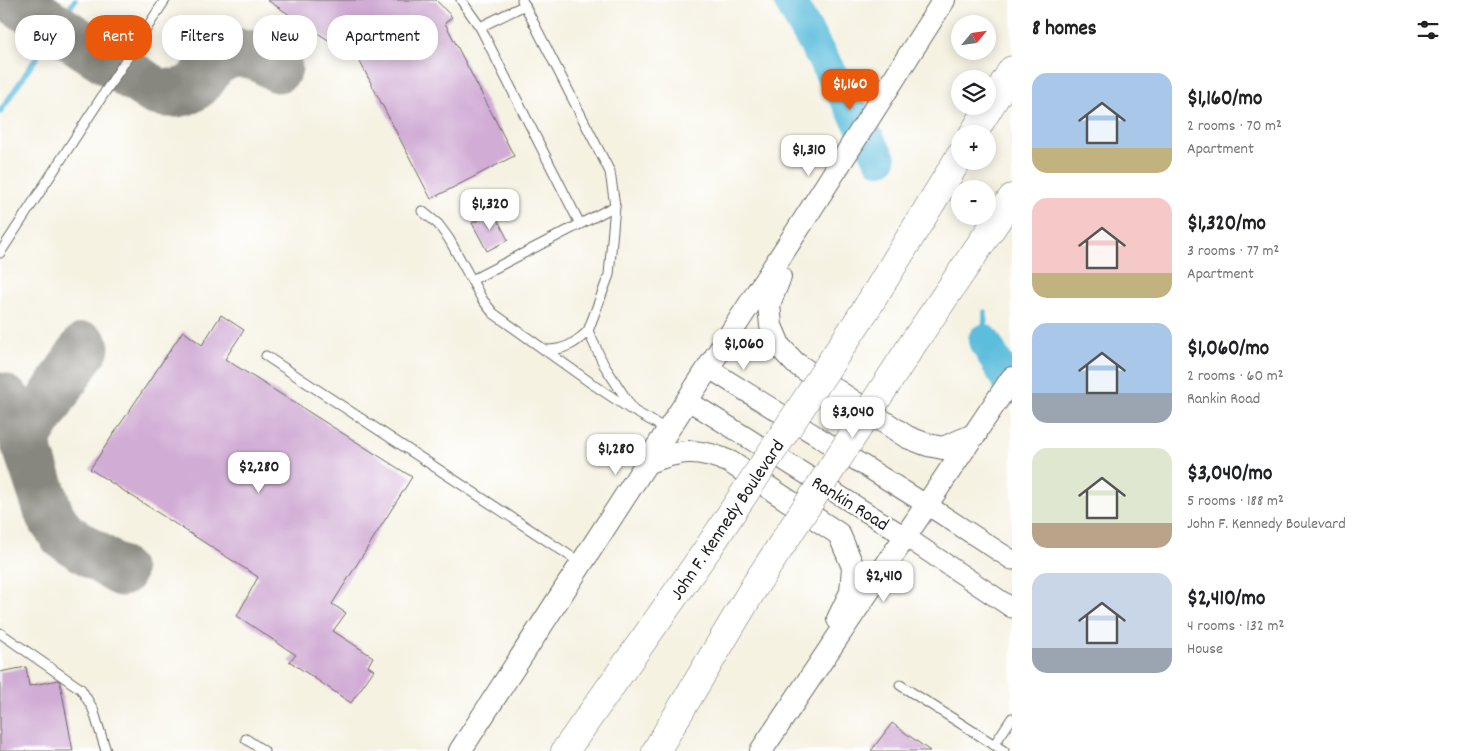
<!DOCTYPE html>
<html lang="en">
<head>
<meta charset="utf-8">
<style>
  body { margin:0; font-family:Dekko,sans-serif; background:#f2f2f2; color:#202124; height:100vh; display:flex; flex-direction:column; font-size:19px; white-space:nowrap }
  * { box-sizing:border-box; margin:0 }
  p { font-size:16px; color:#757577 }
  .icon { flex:none; width:28px; height:28px; fill:none; stroke:currentColor; stroke-width:2; stroke-linecap:round; stroke-linejoin:round }
  .map { position:relative; flex:1; overflow:hidden }
  .side { display:flex; flex-direction:column; background:#fff; width:450px }
  .side>* { flex:none }
  .top-card { position:absolute; left:15px; top:15px; width:475px; height:45px; display:flex; gap:10px }
  .needle { width:32px; rotate:61deg }
  .buttons { position:absolute; left:951px; top:15px; display:grid; gap:10px }
  .buttons a { display:grid; place-items:center; width:45px; height:45px; border-radius:50%; background:#fff; box-shadow:0 2px 12px #0003; font-size:25px }
  .price { position:absolute; translate:-50% -42px; padding:0 11px; border-radius:10px; background:#fff; color:#222; font-size:16px; line-height:32px; filter:drop-shadow(0 1px 2px #0008) }
  .price::after { content:''; position:absolute; left:50%; top:30px; width:15px; height:11px; margin-left:-8px; background:inherit; clip-path:polygon(0 0,100% 0,50% 100%) }
  .price.on { background:#ea580c; color:#fff }
  ul { padding:0; list-style:none }
  li { display:flex; align-items:center; gap:15px; height:125px; padding:0 20px }
  li span { display:grid; place-items:center; flex:none; width:140px; height:100px; border-radius:15px; color:#555 }
  li>.icon { margin-inline-start:auto }
  span .icon { width:60px; height:60px; fill:#fffc; stroke-width:1 }
  li b { font-size:21px }
  h2 { display:flex; justify-content:space-between; align-items:center; height:60px; padding:0 20px; font-size:21px }
  .tag { padding:0 18px; border-radius:20px; background:#fff; box-shadow:0 2px 12px #0003; font-size:18px; line-height:45px }
  .tag.on { background:#ea580c; color:#fff }
  main { display:flex; flex:1; min-height:0 }
  .map>svg:first-child { display:block }
  .lines { fill:none; stroke-linecap:round; stroke-linejoin:round }
  .stream { stroke:#5dbddc; stroke-width:5.5 }
  .river { stroke:#5dbddc; stroke-width:32 }
  .taxiway { stroke:#88877f; stroke-width:49 }
  .building { fill:#d1add5 }
  .service-casing { stroke:#686761; stroke-width:11 }
  .minor-casing { stroke:#686761; stroke-width:21 }
  .tertiary-casing { stroke:#686761; stroke-width:24 }
  .trunk-casing { stroke:#686761; stroke-width:29 }
  .service { stroke:#fff; stroke-width:9 }
  .minor { stroke:#fff; stroke-width:19 }
  .tertiary { stroke:#fff; stroke-width:22 }
  .trunk { stroke:#fff; stroke-width:28 }
  .trunk-bridge-casing { stroke:#686761; stroke-width:29; stroke-linecap:butt }
  .trunk-bridge { stroke:#fff; stroke-width:28 }
  .labels { text-anchor:middle; stroke-width:5; stroke-linejoin:round; paint-order:stroke }
  .street-label { font-size:19px; fill:#1c1c1c; stroke:#fff }
</style>
</head>
<body>
<main>
<div class="map">
<svg width="1012" height="751" viewBox="0 0 1012 751">
  <rect width="100%" height="100%" fill="#fff"/>
  <filter id="ink" filterUnits="userSpaceOnUse"><feTurbulence type="fractalNoise" baseFrequency=".02" numOctaves="2"/><feDisplacementMap in="SourceGraphic" scale="10" xChannelSelector="R" yChannelSelector="G"/><feConvolveMatrix kernelMatrix="1 2 1 2 8 2 1 2 1" color-interpolation-filters="sRGB"/></filter>
  <filter id="wash" filterUnits="userSpaceOnUse"><feTurbulence type="fractalNoise" baseFrequency=".0096" numOctaves="4" result="noise"/><feDisplacementMap in="SourceGraphic" scale="20" xChannelSelector="R" yChannelSelector="G"/><feGaussianBlur stdDeviation="1.12" result="paint"/><feColorMatrix in="noise" values="0 0 0 0 0 0 0 0 0 0 0 0 0 0 0 0 0 1.4 0 .05"/><feComposite in="paint" operator="in"/></filter>
  <g filter="url(#wash)">
    <rect width="100%" height="100%" fill="#f5f2e2"/>
    <g class="lines">
      <g class="stream">
        <polyline points="0,112 75,0"/>
        <polyline points="984,340 985,312"/>
      </g>
      <g class="river">
        <polyline points="789,0 880,159"/>
        <polyline points="984,340 1012,389"/>
      </g>
      <g class="taxiway">
        <path d="M14,0L155,91C175,96 192,93 204,76C207,72 209,66 213,63C216,61 220,59 223,57C244,47 260,57 278,68"/>
        <polyline points="0,397 8,402 18,421 50,516 63,535 121,572"/>
        <polyline points="24,441 85,347"/>
      </g>
    </g>
    <g id="blocks">
      <g class="building">
        <polygon points="267,0 436,0 452,17 445,23 514,156 431,199 359,60"/>
        <polygon points="494,212 508,240 487,251 472,223"/>
        <polygon points="221,315 244,330 225,359 412,477 332,604 346,613 333,631 373,657 368,666 374,670 351,703 289,661 296,655 237,616 258,577 90,469 183,331 202,345"/>
        <polygon points="26,667 29,686 58,680 60,682 73,751 0,751 0,672"/>
        <polygon points="892,723 930,751 871,751"/>
      </g>
    </g>
  </g>
  <g filter="url(#ink)">
    <use href="#blocks" fill-opacity="0" stroke="#686761" stroke-width="1"/>
    <g class="lines">
      <defs>
        <g id="service">
          <polyline points="461,0 480,27 580,224"/>
          <polyline points="522,0 610,172 615,206 609,275 588,331 604,365 634,411 668,430"/>
          <polyline points="480,27 525,5"/>
          <polyline points="422,211 438,224 449,239 482,299 493,313 591,383 630,409"/>
          <polyline points="0,253 165,0"/>
          <polyline points="472,280 615,206"/>
          <path d="M546,350C564,350 575,344 588,331"/>
          <polyline points="266,356 581,563"/>
          <polyline points="0,633 81,689 93,709 106,751"/>
          <polyline points="900,685 1004,751"/>
          <polyline points="246,739 264,751"/>
          <polyline points="994,745 1012,718"/>
        </g>
        <g id="minor">
          <polyline points="708,368 927,505 1012,560"/>
          <polyline points="687,400 906,537 1012,608"/>
        </g>
        <g id="tertiary">
          <polyline points="780,277 769,304 771,326 780,347 795,363 907,437 928,445 943,448 976,434"/>
          <path d="M646,463C680,450 696,447 730,462L839,534L853,567L851,592L838,619"/>
          <polyline points="460,751 804,220 944,0"/>
          <polyline points="761,751 1012,378"/>
        </g>
        <g id="trunk">
          <polyline points="973,134 1012,70"/>
          <polyline points="868,306 960,156"/>
          <polyline points="914,342 1012,198"/>
          <polyline points="565,751 709,547"/>
          <polyline points="656,751 756,584"/>
        </g>
      </defs>
      <use href="#service" class="service-casing"/>
      <use href="#minor" class="minor-casing"/>
      <use href="#tertiary" class="tertiary-casing"/>
      <use href="#trunk" class="trunk-casing"/>
      <use href="#service" class="service"/>
      <use href="#minor" class="minor"/>
      <use href="#tertiary" class="tertiary"/>
      <use href="#trunk" class="trunk"/>
      <defs>
        <g id="trunk-bridge">
          <polyline points="709,547 868,306"/>
          <polyline points="756,584 914,342"/>
        </g>
      </defs>
      <use href="#trunk-bridge" class="trunk-bridge-casing"/>
      <use href="#trunk-bridge" class="trunk-bridge"/>
    </g>
  </g>
  <g class="labels">
    <g class="street-label">
      <text transform="translate(851 502) rotate(32)" y="7">Rankin Road</text>
      <text transform="translate(726 519) rotate(-56)" y="7">John F. Kennedy Boulevard</text>
    </g>
  </g>
</svg>
<div class="buttons">
<a><svg class="needle" viewBox="-14 -14 28 28"><path d="M0-13l5 13h-10z" fill="#e53935"/><path d="M0 13l5-13h-10z" fill="#757577"/></svg></a>
<a><svg class="icon" aria-label="layers" viewBox="0 0 24 24"><path d="M12 4l9 5-9 5-9-5zM3 14l9 5 9-5"/></svg></a>
<a>+</a>
<a>−</a>
</div>
<b class="price on" style="left:850px;top:111px">$1,160</b>
<b class="price" style="left:809px;top:177px">$1,310</b>
<b class="price" style="left:490px;top:231px">$1,320</b>
<b class="price" style="left:744px;top:371px">$1,060</b>
<b class="price" style="left:853px;top:439px">$3,040</b>
<b class="price" style="left:616px;top:476px">$1,280</b>
<b class="price" style="left:259px;top:494px">$2,280</b>
<b class="price" style="left:884px;top:603px">$2,410</b>
<div class="top-card">
<a class="tag">Buy</a>
<a class="tag on">Rent</a>
<a class="tag">Filters</a>
<a class="tag">New</a>
<a class="tag">Apartment</a>
</div>
</div>
<section class="side">
<h2>8 homes<svg class="icon" aria-label="filters" viewBox="0 0 24 24"><path d="M4 7h16M4 17h16"/><circle cx="9" cy="7" r="2"/><circle cx="15" cy="17" r="2"/></svg></h2>
<ul>
<li><span style="background:linear-gradient(#a9c7e8 75%,#c2b280 0)"><svg class="icon" aria-label="home" viewBox="0 0 24 24"><path d="M3 11l9-7 9 7M6 9v11h12V9"/></svg></span><div><b>$1,160/mo</b><p>2 rooms · 70 m²</p><p>Apartment</p></div></li>
<li><span style="background:linear-gradient(#f6c9c9 75%,#c2b280 0)"><svg class="icon" aria-label="home" viewBox="0 0 24 24"><path d="M3 11l9-7 9 7M6 9v11h12V9"/></svg></span><div><b>$1,320/mo</b><p>3 rooms · 77 m²</p><p>Apartment</p></div></li>
<li><span style="background:linear-gradient(#a9c7e8 70%,#9aa5b1 0)"><svg class="icon" aria-label="home" viewBox="0 0 24 24"><path d="M3 11l9-7 9 7M6 9v11h12V9"/></svg></span><div><b>$1,060/mo</b><p>2 rooms · 60 m²</p><p>Rankin Road</p></div></li>
<li><span style="background:linear-gradient(#dfe7d0 75%,#b9a48a 0)"><svg class="icon" aria-label="home" viewBox="0 0 24 24"><path d="M3 11l9-7 9 7M6 9v11h12V9"/></svg></span><div><b>$3,040/mo</b><p>5 rooms · 188 m²</p><p>John F. Kennedy Boulevard</p></div></li>
<li><span style="background:linear-gradient(#c9d6e8 75%,#9aa5b1 0)"><svg class="icon" aria-label="home" viewBox="0 0 24 24"><path d="M3 11l9-7 9 7M6 9v11h12V9"/></svg></span><div><b>$2,410/mo</b><p>4 rooms · 132 m²</p><p>House</p></div></li>
</ul>
</section>
</main>
</body>
</html>
